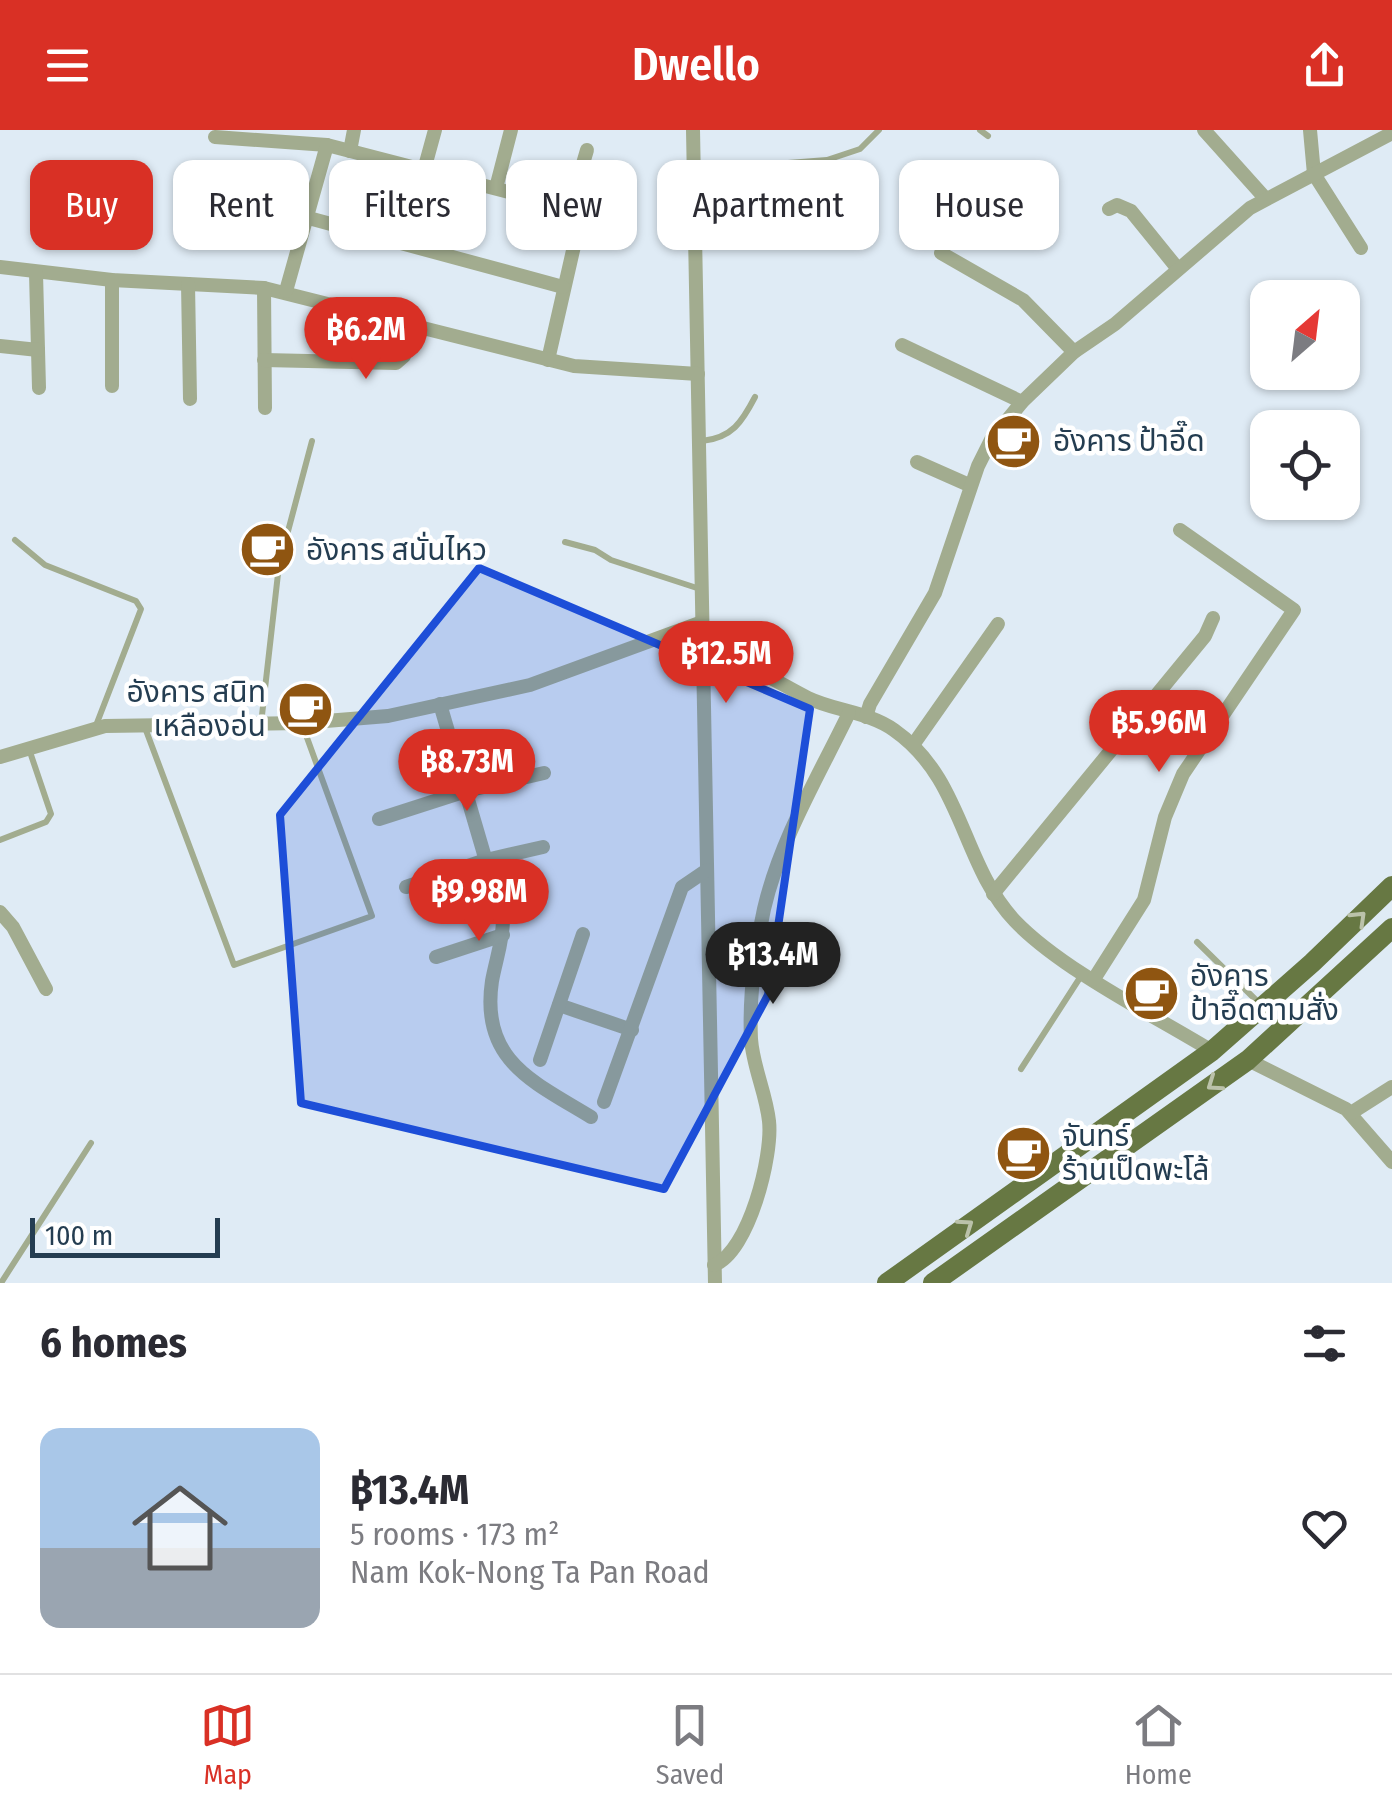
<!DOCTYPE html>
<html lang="en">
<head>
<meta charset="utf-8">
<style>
  body { margin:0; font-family:"Fira Sans Condensed","Noto Sans Thai",sans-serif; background:#f2f2f3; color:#2b2b33; height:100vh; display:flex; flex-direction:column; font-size:38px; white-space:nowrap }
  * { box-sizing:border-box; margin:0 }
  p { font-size:32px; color:#7c7c81 }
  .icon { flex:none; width:55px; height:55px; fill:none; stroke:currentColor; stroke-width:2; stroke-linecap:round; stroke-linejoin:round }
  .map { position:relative; height:1153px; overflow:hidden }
  .drawer { display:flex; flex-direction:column; background:#fff; flex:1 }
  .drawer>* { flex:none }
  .guide { position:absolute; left:30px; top:30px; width:1332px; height:90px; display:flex; gap:20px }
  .needle { width:65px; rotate:28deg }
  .controls { position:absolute; left:1250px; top:150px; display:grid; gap:20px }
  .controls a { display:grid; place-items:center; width:110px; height:110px; border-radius:20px; background:#fff; box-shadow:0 2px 8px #0004; font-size:50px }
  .scale { position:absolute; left:30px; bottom:25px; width:190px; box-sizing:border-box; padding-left:10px; border:5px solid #243d51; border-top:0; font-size:28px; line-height:35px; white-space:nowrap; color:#243d51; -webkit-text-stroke:8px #fff; paint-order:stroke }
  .price { position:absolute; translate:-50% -85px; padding:0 22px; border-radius:35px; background:#d93025; color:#fff; font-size:32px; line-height:65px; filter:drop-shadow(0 2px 5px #0008) }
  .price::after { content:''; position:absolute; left:50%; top:60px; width:30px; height:22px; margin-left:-15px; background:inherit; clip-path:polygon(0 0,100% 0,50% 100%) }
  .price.on { background:#222; color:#fff }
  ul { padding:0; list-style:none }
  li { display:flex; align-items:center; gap:30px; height:250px; padding:0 40px }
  li span { display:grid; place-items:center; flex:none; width:280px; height:200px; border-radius:20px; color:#555 }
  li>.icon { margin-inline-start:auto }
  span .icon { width:120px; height:120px; fill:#fffc; stroke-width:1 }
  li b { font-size:42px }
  h2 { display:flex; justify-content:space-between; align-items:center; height:120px; padding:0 40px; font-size:42px }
  .tag { padding:0 35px; border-radius:20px; background:#fff; box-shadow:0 2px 8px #0004; font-size:35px; line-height:90px }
  .tag.on { background:#d93025; color:#fff }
  header { display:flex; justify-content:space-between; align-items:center; height:130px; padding:0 40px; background:#d93025; color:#fff; font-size:45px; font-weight:600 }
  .tab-bar { display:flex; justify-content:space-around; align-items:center; height:140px; border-top:2px solid #e1e1e2; background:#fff; font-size:28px; color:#7c7c81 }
  .tab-bar a { display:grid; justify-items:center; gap:5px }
  .tab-bar .on { color:#d93025 }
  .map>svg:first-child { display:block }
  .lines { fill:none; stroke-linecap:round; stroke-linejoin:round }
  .lane { stroke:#a2ac8f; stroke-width:6 }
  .street { stroke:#a2ac8f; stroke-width:14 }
  .primary { stroke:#677843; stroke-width:20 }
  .oneway { stroke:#bbc2aa }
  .marked { fill:#1d4ed8; fill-opacity:0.2; stroke:#1d4ed8; stroke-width:8; stroke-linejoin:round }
  .labels { text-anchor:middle; stroke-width:9; stroke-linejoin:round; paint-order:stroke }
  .poi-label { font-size:30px; fill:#243d51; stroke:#fff; text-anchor:start }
</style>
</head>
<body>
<header><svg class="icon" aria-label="menu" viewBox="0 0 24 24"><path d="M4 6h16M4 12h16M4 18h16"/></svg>Dwello<svg class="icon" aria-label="share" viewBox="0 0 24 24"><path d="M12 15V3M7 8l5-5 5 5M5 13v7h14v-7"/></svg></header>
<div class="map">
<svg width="1392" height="1153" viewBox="0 0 1392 1153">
  <rect width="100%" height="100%" fill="#dfebf5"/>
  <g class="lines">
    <g class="lane">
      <polyline points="980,0 988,6"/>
      <polyline points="695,40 827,30 860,19 879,0"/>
      <polyline points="696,107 811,116 813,33"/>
      <path d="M702,311C732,308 742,292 755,267"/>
      <polyline points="15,410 45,435 136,471 141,479 95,598"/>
      <polyline points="565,412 595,420 611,430 700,459"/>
      <polyline points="261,594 279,435 312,311"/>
      <polyline points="144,595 234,835 372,786 302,594"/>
      <polyline points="0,710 46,692 51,684 29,619"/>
      <polyline points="1197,812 1259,873"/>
      <polyline points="1021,939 1083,843"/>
      <polyline points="1,1153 91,1013"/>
    </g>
    <g class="street">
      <polyline points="693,0 715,1153"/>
      <polyline points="1204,0 1265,68"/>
      <polyline points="1310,0 1314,44 1361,118"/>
      <polyline points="215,7 327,15 582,81 548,230"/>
      <polyline points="350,21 354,0"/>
      <polyline points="424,40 435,0"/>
      <polyline points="496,58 511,0"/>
      <polyline points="570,78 587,20"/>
      <polyline points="217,79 305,87 563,157"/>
      <polyline points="1109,79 1117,75 1131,81 1178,139"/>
      <polyline points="941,123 1023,170 1074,222"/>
      <polyline points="0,137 112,150 264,158 574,236 698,244"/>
      <polyline points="36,143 39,258"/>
      <polyline points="112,150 112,256"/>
      <polyline points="188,154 190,269"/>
      <polyline points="264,158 265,278"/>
      <polyline points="286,161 327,15"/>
      <polyline points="902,215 1022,272"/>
      <polyline points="0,216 38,220"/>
      <polyline points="264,230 396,233 404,226 416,194"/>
      <polyline points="917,332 969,355"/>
      <path d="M703,524C739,526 776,552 808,568C835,581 869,582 894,600C964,649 961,734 1015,791C1061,839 1153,885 1212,921"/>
      <path d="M440,574L503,789C503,811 496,829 492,851C480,931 534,952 591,987"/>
      <polyline points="866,587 870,574 935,463 978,336 991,310 1022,272 1074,222 1115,194 1250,78 1392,3"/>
      <polyline points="913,615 998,494"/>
      <polyline points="0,627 105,596 301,593 388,586 530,555 702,492"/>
      <polyline points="379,689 466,661 544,643"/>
      <polyline points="406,757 486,730 543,717"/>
      <polyline points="993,764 1205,506 1213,488"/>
      <polyline points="0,782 13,797 46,859"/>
      <polyline points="436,827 503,805"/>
      <polyline points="1094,849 1144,770 1165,687 1183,644 1294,480 1180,400"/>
      <polyline points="559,875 632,900"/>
      <polyline points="540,930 583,804"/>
      <polyline points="1248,930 1346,979 1392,1032"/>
      <polyline points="604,972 682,757 707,740"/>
      <polyline points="1351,983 1392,957"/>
      <path d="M714,1135C749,1122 773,1025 769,991C766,963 753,937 751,909C749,866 755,821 764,779C780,710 818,647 849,583"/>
    </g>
    <g class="primary">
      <polyline points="887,1153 1212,921 1312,833 1392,756"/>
      <polyline points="933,1153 1248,930 1392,798"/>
    </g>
  </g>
  <defs><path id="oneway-chevron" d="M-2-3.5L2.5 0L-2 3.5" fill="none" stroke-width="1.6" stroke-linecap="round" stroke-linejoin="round" transform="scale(2.5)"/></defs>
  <g class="oneway">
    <use href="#oneway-chevron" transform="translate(1359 788) rotate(-44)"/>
    <use href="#oneway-chevron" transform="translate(1214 954) rotate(145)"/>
    <use href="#oneway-chevron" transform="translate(966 1096) rotate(-35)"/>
  </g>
  <path class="marked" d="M479,438L810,579L768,865L664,1059L301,973L280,685Z"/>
  <defs>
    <symbol id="cafe-disc" viewBox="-11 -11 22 22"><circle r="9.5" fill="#8f5511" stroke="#fff"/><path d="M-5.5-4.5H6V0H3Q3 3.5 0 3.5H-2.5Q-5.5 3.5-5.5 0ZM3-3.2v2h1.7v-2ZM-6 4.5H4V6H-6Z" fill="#fff"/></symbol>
  </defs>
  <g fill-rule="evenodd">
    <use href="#cafe-disc" x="982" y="280" width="63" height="63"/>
    <use href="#cafe-disc" x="236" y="388" width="63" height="63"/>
    <use href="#cafe-disc" x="274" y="548" width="63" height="63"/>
    <use href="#cafe-disc" x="1120" y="832" width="63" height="63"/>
    <use href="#cafe-disc" x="992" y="992" width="63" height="63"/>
  </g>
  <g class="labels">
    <g class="poi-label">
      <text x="1053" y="321">อังคาร ป้าอี๊ด</text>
      <text x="306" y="430">อังคาร สนั่นไหว</text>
      <text x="266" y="572" text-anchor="end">อังคาร สนิท<tspan x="266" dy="34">เหลืองอ่น</tspan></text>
      <text x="1190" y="856">อังคาร<tspan x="1190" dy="34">ป้าอี๊ดตามสั่ง</tspan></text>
      <text x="1062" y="1016">จันทร์<tspan x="1062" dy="34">ร้านเป็ดพะโล้</tspan></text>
    </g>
  </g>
</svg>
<div class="controls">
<a><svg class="needle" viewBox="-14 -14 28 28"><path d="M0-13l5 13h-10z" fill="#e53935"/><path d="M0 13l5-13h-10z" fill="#7c7c81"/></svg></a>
<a><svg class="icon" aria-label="locate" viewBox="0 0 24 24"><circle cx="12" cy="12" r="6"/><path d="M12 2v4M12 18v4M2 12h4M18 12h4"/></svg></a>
</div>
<div class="scale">100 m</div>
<b class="price" style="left:366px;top:252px">฿6.2M</b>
<b class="price" style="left:726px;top:576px">฿12.5M</b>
<b class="price" style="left:1159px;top:645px">฿5.96M</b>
<b class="price" style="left:467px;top:684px">฿8.73M</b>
<b class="price" style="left:479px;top:814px">฿9.98M</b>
<b class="price on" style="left:773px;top:877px">฿13.4M</b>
<div class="guide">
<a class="tag on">Buy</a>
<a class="tag">Rent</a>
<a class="tag">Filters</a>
<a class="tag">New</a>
<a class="tag">Apartment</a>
<a class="tag">House</a>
</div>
</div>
<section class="drawer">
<h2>6 homes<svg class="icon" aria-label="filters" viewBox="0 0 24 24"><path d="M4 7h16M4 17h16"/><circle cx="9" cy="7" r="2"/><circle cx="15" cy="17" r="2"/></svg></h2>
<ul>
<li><span style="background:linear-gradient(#a9c7e8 60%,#9aa5b1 0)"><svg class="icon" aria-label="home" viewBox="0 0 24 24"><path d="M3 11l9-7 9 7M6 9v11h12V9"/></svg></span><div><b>฿13.4M</b><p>5 rooms · 173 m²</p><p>Nam Kok-Nong Ta Pan Road</p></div><svg class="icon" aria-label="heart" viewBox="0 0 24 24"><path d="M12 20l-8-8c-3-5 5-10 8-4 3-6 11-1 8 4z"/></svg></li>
</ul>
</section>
<nav class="tab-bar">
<a class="on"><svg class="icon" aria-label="map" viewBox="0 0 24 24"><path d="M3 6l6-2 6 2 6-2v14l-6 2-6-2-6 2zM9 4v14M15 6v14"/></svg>Map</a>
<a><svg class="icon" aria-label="saved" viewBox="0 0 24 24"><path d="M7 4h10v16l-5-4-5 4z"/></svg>Saved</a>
<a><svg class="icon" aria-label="home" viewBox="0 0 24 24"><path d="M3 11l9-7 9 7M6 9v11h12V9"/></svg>Home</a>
</nav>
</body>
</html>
